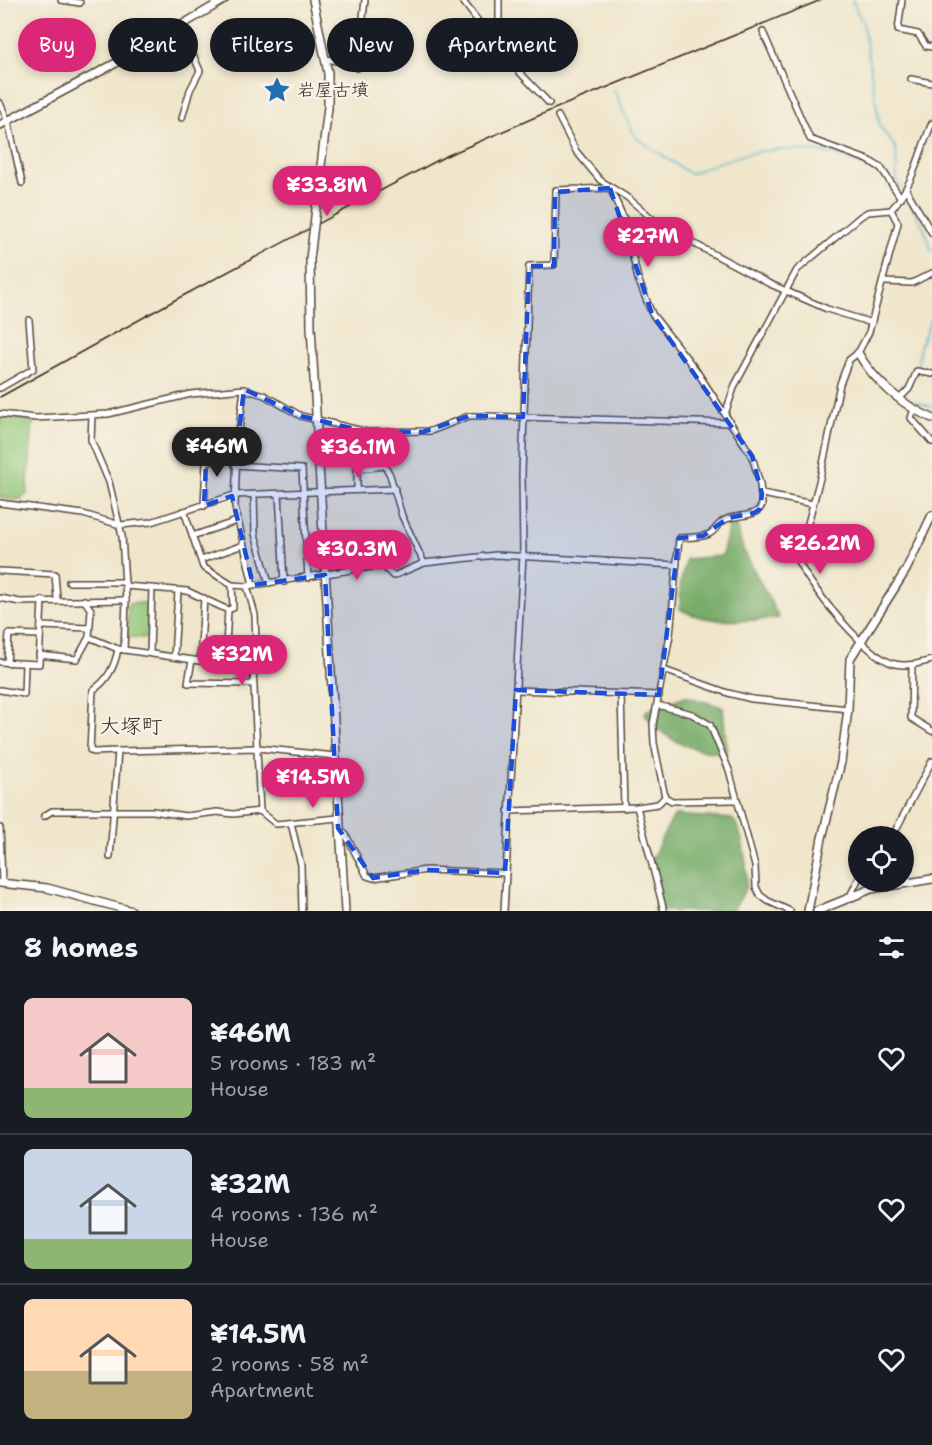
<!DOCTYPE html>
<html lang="en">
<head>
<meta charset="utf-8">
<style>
  body { margin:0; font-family:"Shantell Sans","Klee One",sans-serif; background:#242831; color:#f1f3f6; height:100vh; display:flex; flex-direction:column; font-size:22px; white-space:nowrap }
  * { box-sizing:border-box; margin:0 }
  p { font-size:20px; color:#9ea1a6 }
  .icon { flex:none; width:33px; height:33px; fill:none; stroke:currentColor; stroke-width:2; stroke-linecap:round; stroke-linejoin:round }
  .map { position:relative; height:911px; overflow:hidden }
  .drawer { display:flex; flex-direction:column; background:#171b24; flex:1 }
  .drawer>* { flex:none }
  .banner { position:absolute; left:18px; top:18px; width:600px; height:54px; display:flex; gap:12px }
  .fabs { position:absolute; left:848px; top:826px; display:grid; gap:12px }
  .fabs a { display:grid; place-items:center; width:66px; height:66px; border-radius:50%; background:#171b24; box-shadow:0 3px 9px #0003; font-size:30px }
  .price { position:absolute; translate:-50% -51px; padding:0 14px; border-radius:21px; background:#db2777; color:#fff; font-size:20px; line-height:39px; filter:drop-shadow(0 2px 3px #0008) }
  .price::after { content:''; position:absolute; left:50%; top:36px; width:18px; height:14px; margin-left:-9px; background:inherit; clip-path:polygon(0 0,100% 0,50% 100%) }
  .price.on { background:#222; color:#fff }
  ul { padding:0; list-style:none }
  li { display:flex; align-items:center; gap:18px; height:150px; padding:0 24px }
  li+li { border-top:2px solid #363941 }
  li span { display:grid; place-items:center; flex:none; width:168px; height:120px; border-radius:9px; color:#555 }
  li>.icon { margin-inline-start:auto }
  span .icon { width:72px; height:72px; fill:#fffc; stroke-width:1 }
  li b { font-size:26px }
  h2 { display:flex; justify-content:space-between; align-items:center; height:72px; padding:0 24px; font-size:26px }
  .tag { padding:0 21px; border-radius:27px; background:#171b24; box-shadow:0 3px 9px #0003; font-size:21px; line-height:54px }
  .tag.on { background:#db2777; color:#fff }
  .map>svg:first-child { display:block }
  .green { fill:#94c879; stroke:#68794c; stroke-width:1.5 }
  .forest { fill:#77ac69; stroke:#596b44; stroke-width:1.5 }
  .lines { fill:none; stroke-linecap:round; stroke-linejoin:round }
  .stream { stroke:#4aaec9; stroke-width:1.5 }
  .minor-casing { stroke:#564638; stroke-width:8 }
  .tertiary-casing { stroke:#564638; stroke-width:10 }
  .minor { stroke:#fff; stroke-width:5 }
  .tertiary { stroke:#fff; stroke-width:7 }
  .rail { stroke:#3b2a1e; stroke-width:1.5 }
  .tertiary-bridge-casing { stroke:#564638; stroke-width:10; stroke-linecap:butt }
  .tertiary-bridge { stroke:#fff; stroke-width:7 }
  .marked { fill:#1d4ed8; fill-opacity:0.2; stroke:#1d4ed8; stroke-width:4.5; stroke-dasharray:12 8; stroke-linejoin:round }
  .labels { text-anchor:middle; stroke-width:4.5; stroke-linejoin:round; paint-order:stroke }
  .poi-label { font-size:18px; fill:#3b2a1e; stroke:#f7f3e8; text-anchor:start }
  .quarter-label { font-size:21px; fill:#3b2a1e; stroke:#f7f3e8 }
</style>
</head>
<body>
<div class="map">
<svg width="932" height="911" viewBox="0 0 932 911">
  <rect width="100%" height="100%" fill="#f7f3e8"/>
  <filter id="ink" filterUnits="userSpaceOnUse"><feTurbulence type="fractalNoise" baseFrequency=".0167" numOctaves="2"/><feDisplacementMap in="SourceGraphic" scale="12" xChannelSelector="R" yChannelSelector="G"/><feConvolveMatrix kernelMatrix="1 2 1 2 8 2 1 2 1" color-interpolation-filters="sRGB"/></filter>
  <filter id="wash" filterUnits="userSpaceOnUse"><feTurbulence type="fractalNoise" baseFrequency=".008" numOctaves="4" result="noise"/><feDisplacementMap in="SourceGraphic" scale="24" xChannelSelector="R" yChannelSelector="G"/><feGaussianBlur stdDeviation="1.35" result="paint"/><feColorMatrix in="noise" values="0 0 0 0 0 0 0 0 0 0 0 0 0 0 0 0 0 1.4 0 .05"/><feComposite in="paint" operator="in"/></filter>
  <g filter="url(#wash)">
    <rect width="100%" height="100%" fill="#f0e6cc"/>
    <g class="green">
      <path d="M0,416L33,421L27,493C20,503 10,500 0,497Z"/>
      <polygon points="128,603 149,603 148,638 127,637"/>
    </g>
    <g class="forest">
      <path d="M735,522L743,549L779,618C752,621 704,624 680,609V586L686,559L722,556L729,526Z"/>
      <path d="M685,696L723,707L727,753C692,752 668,743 645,715L646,711Z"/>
      <path d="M676,815L732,819C743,827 748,872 746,885C744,895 737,903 732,911H653L659,893L652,858C659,847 668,821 676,815Z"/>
    </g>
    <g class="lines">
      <g class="stream">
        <polyline points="852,0 863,24 880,127 896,148 897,181 902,189"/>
        <path d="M614,90L635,137L690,174C744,150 785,142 843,157C858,161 871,171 885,177"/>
        <polyline points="904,193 924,228 932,251"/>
        <polyline points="906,388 918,365 920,346 932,317"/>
        <polyline points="906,399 932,407"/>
      </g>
    </g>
  </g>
  <g filter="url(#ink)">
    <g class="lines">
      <defs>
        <g id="minor">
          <polyline points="61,0 80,3"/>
          <polyline points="462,0 506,58 549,103"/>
          <polyline points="499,0 499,48"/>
          <polyline points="902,0 898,30 918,34 926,46 932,47"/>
          <polyline points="181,26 200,71 190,90 182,118"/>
          <polyline points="763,32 810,139 868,160 881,168 901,198"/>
          <polyline points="326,59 358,65"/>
          <polyline points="357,68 365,0"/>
          <polyline points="911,79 932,83"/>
          <polyline points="0,103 8,121 22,183"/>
          <polyline points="558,116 576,151 600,180 628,198 661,226 768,283 827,309 872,323"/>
          <path d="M610,188L624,219L638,279L652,314L696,370L752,456L760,484L762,505C756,518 739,514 727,519C718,522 716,531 709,534C700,538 689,537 679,538L670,635L653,724L654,743L665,797L672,801L735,800"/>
          <polyline points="907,191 932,233"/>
          <path d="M891,210L898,223L869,332L858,353L849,360L840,384L820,478L798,561C811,588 867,658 895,664C908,667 920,663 932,660"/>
          <polyline points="884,282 912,283 932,273"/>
          <polyline points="0,388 33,369 29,320"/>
          <polyline points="244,389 237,447 235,507 253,585"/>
          <polyline points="899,399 909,389 917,371 932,374"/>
          <polyline points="914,409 911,418 932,442"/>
          <polyline points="0,414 36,418 108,414 191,394 244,389 264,395 301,416 367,432 431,431 469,416 485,416 730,423"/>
          <path d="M725,414L735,385L797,270L861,216L868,212L891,210C915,182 918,155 932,123"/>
          <polyline points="92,416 91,440 109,482 122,536 126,600 124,650"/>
          <polyline points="367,432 390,475 402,516 424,563"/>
          <polyline points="235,465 302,469 308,578"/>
          <polyline points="357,490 357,469 384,466"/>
          <polyline points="279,494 284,582"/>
          <polyline points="762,494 813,504"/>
          <polyline points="254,495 255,534 269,583"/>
          <polyline points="0,503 83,514 120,525 151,522 234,495 395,489"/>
          <polyline points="204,506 206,462 236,456"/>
          <polyline points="184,511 203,567 232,585 247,586 371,567 384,567 393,576 424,563 496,555 676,565"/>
          <polyline points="192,536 237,521"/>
          <polyline points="201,560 243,545"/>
          <polyline points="0,571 55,574 57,599"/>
          <polyline points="69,582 125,582"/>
          <polyline points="125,586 187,591 228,610 233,608 232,585"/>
          <polyline points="247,586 255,615 256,644 252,647 260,811"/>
          <polyline points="0,598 20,602 126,600"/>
          <polyline points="84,600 91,610 89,637 118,649 200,661 204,598"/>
          <polyline points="41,626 89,628"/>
          <polyline points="226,645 226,647 252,647"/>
          <polyline points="201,647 226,645 228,610"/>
          <polyline points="150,653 152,588"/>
          <polyline points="39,655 77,659 89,637"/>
          <polyline points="174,657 178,591"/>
          <polyline points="192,660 188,683 253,684"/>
          <polyline points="0,662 39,664 42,600"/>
          <polyline points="7,663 9,634 40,635"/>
          <polyline points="912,665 911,718 932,731"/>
          <polyline points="664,670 728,693 752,699 848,709"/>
          <polyline points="0,690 24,694 25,664"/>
          <polyline points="516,690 659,695"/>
          <polyline points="621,694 624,808"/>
          <polyline points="657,705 692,714 710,725 729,770 755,866 756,887 760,895 768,901 790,911"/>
          <path d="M118,751L93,752L90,750L93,690C107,681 115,666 118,649"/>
          <polyline points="637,807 664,911"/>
          <polyline points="508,811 637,807 658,804 665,797"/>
          <polyline points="44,816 52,811 153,811 186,816 217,812 233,814 260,811 276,824 338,818"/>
          <polyline points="291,823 301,865 302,911"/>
          <polyline points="0,828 2,883"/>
          <polyline points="340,829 346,835 367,876 373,878 426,870 505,873"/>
          <polyline points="892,837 932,761"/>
          <polyline points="110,857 118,751 258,748 335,756"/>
          <polyline points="850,896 858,880"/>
          <polyline points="504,911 523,555 522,474 529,266 554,265 556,190 610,188"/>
        </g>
        <g id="tertiary">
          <polyline points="313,0 328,73 328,107"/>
          <polyline points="0,125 131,55 224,0"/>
          <polyline points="311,327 345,911"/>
          <path d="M858,353C874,381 903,406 932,418"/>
          <polyline points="0,883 47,888 132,911"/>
          <polyline points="808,911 822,838 841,762 848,709 850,659 906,570 932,515"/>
          <polyline points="817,911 871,889 932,879"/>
        </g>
      </defs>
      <use href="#minor" class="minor-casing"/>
      <use href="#tertiary" class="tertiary-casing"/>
      <use href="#minor" class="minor"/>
      <use href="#tertiary" class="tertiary"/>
      <polyline class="rail" points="0,397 175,300 444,157 554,109 821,0"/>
      <defs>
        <polyline id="tertiary-bridge" points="311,327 310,259 328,107"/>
      </defs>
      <use href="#tertiary-bridge" class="tertiary-bridge-casing"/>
      <use href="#tertiary-bridge" class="tertiary-bridge"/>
    </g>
  </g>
  <path class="marked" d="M610,188L652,314L752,456L762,494L760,509L754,513L728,518L703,536L679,538L659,695L516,690L505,873L426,870L373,878L338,828L325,575L253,585L232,496L204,506L206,462L236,456L244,389L301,416L367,432H423L469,416L523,417L529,266H554L555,192Z"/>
  <defs>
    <symbol id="sight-bare" viewBox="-9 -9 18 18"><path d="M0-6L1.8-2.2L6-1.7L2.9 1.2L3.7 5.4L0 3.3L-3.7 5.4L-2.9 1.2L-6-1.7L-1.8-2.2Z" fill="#1f6fb2" stroke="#f7f3e8" stroke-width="2.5" paint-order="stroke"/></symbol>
  </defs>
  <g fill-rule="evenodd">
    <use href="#sight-bare" x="258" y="71" width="38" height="38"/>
  </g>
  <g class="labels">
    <g class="poi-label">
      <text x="297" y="96">岩屋古墳</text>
    </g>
    <g class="quarter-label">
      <text x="131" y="733">大塚町</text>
    </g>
  </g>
</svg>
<div class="fabs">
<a><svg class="icon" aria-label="locate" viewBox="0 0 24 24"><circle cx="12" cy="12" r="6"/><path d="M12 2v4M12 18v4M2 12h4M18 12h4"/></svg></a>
</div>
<b class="price" style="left:327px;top:217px">¥33.8M</b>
<b class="price" style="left:648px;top:268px">¥27M</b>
<b class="price on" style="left:217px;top:478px">¥46M</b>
<b class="price" style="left:358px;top:479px">¥36.1M</b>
<b class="price" style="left:820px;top:575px">¥26.2M</b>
<b class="price" style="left:357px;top:581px">¥30.3M</b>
<b class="price" style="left:242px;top:686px">¥32M</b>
<b class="price" style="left:313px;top:809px">¥14.5M</b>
<div class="banner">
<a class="tag on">Buy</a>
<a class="tag">Rent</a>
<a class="tag">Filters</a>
<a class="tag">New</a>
<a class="tag">Apartment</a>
</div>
</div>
<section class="drawer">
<h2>8 homes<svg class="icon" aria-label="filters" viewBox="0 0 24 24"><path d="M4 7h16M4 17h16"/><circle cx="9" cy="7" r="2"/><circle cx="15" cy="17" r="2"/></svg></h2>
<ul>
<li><span style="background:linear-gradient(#f6c9c9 75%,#8fb573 0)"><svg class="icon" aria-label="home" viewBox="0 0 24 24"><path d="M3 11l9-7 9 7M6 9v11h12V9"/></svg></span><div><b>¥46M</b><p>5 rooms · 183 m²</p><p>House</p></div><svg class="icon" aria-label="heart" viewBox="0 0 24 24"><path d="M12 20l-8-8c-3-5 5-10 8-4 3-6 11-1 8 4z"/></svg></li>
<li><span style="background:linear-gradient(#c9d6e8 75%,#8fb573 0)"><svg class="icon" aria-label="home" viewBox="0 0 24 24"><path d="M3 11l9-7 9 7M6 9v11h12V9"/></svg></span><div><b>¥32M</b><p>4 rooms · 136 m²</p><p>House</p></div><svg class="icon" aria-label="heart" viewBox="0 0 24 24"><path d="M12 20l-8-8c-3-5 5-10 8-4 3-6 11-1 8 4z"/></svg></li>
<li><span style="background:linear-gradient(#ffd9b3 60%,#c2b280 0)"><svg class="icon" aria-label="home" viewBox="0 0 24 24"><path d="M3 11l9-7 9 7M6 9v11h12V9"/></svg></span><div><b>¥14.5M</b><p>2 rooms · 58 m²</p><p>Apartment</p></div><svg class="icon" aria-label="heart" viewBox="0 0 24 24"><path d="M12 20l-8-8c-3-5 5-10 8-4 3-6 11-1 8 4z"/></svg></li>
</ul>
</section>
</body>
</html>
